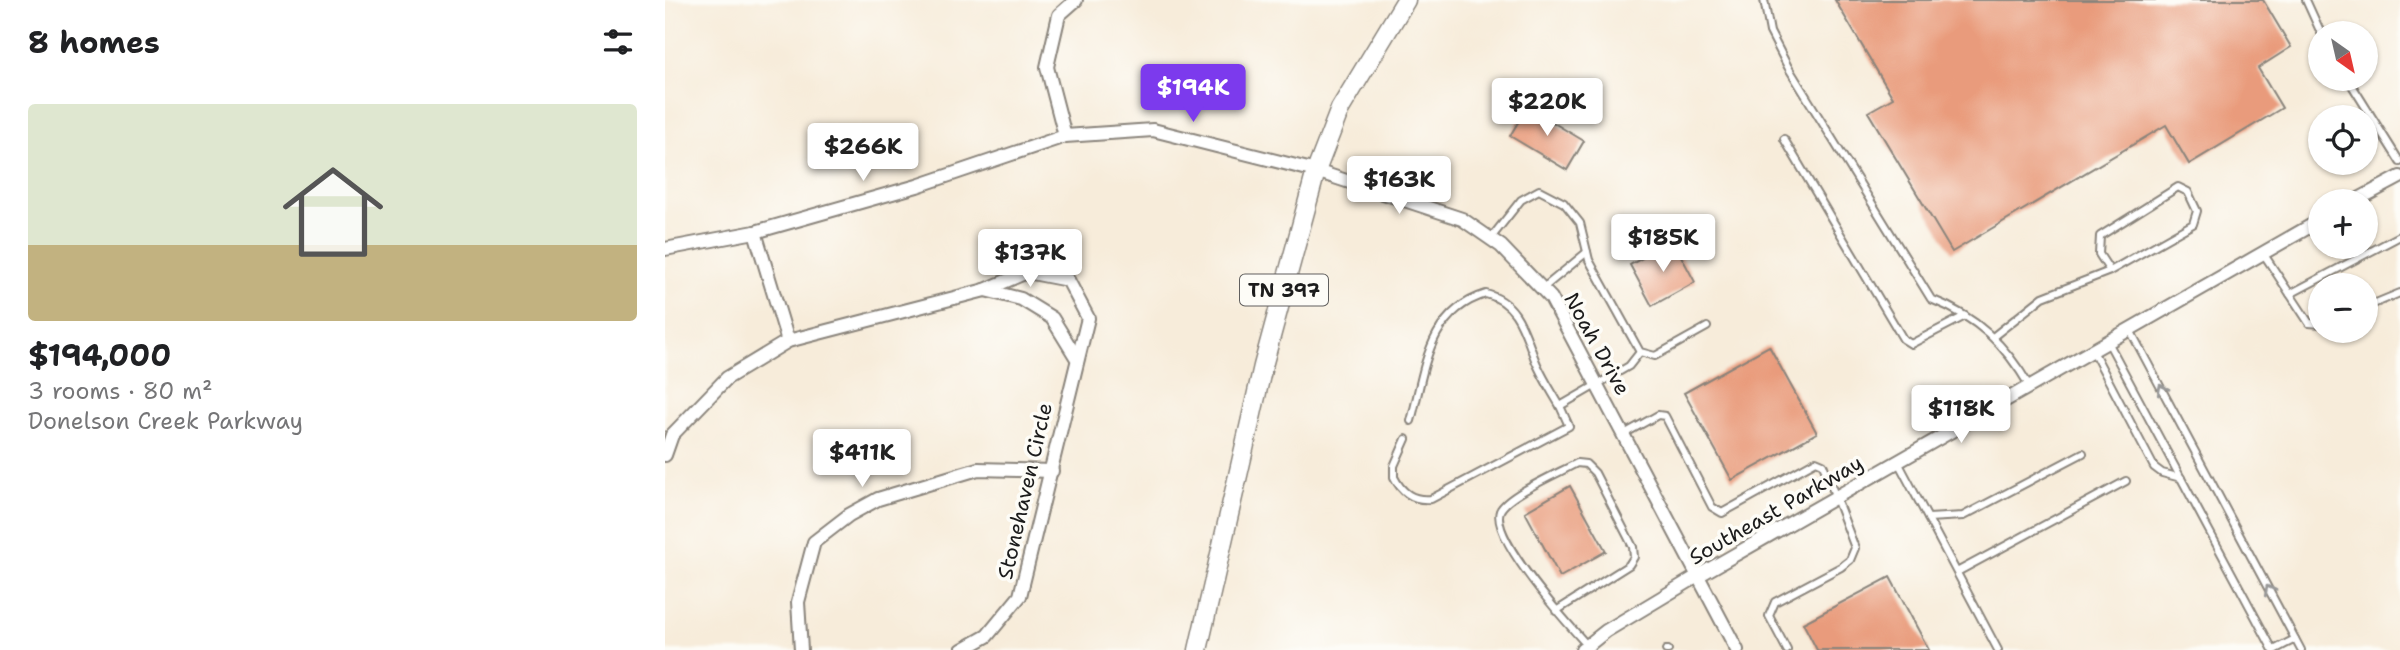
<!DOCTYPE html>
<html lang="en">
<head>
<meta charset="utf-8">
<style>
  body { margin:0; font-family:"Shantell Sans",sans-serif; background:#f2f2f2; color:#202124; height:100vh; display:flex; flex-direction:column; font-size:26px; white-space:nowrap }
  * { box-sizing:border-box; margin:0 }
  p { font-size:23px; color:#757577 }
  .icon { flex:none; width:38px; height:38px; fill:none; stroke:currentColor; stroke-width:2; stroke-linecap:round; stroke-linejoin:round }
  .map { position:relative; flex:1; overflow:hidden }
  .panel { display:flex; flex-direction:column; background:#fff; width:665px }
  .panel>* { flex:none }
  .needle { width:46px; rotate:146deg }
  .buttons { position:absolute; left:1643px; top:21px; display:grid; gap:14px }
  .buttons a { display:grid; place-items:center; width:70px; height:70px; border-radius:50%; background:#fff; box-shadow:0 2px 5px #0004; font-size:35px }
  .price { position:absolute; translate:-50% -60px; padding:0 16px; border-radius:7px; background:#fff; color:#222; font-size:23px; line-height:46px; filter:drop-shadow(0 2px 4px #0008) }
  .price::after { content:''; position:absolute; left:50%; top:42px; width:21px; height:16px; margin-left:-10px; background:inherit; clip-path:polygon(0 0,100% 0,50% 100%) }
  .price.current { background:#7c3aed; color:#fff }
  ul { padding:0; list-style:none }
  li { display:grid; align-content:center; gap:14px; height:371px; padding:0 28px }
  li+li { border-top:2px solid #e0e0e0 }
  li span { display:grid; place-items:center; height:217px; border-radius:7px; color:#555 }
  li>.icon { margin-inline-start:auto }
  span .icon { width:126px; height:126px; fill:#fffc; stroke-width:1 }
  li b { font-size:30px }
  h2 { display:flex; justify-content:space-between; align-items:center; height:84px; padding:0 28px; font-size:30px }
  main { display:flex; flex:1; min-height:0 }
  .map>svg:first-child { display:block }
  .building { fill:#e99b7b }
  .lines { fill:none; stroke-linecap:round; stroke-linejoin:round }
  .service-casing { stroke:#8a847b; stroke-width:10 }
  .minor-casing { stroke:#8a847b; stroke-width:16 }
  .primary-casing { stroke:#8a847b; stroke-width:21 }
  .service { stroke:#fff; stroke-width:6 }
  .minor { stroke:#fff; stroke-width:12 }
  .primary { stroke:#fff; stroke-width:18 }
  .oneway { stroke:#999 }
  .labels { text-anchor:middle; stroke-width:7; stroke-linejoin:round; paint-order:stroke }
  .shield { fill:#fdfcf7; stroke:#605f5e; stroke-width:2 }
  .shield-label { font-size:19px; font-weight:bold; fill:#1c1c1c }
  .street-label { font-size:21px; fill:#1c1c1c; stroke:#fdfcf7 }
</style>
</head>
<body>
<main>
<section class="panel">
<h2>8 homes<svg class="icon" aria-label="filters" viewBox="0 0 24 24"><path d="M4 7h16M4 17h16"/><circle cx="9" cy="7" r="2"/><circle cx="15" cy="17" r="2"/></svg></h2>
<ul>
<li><span style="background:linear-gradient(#dfe7d0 65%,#c2b280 0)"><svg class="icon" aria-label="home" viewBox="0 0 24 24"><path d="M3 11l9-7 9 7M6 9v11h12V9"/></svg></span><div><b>$194,000</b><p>3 rooms · 80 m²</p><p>Donelson Creek Parkway</p></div></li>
</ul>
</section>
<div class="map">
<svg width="1735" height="650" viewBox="0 0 1735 650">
  <rect width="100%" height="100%" fill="#fdfcf7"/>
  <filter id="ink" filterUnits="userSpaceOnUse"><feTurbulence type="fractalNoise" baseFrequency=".0143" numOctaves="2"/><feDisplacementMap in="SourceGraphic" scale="14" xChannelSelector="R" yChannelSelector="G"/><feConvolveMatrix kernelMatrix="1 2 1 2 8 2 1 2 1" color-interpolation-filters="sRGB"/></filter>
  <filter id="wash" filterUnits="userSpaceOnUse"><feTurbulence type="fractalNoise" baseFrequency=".00686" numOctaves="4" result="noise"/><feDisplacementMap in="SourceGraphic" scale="28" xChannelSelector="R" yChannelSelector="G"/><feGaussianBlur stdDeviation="1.57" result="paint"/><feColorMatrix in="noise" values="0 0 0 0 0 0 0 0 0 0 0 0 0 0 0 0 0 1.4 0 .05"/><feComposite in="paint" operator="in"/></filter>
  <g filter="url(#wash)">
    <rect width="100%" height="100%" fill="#f7ecda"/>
    <g id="blocks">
      <g class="building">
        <polygon points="1170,0 1598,0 1626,47 1593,68 1617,108 1524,164 1501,125 1287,252 1203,112 1228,98"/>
        <polygon points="862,107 919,141 902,170 845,136"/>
        <polygon points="1008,241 1030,282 987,306 965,265"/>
        <polygon points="1104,346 1152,433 1067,480 1019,393"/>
        <polygon points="905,486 941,551 895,577 860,512"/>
        <polygon points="1225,577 1264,650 1152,650 1138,623"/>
      </g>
    </g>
  </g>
  <g filter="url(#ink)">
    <use href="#blocks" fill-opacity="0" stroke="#8a847b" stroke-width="2"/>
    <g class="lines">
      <defs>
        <g id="service">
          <path d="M1099,0L1105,32L1123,67L1266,299C1312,317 1340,344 1365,387"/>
          <polyline points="1641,0 1656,33"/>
          <polyline points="1683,79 1735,162"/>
          <polyline points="1119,139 1238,339 1246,344 1300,316"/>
          <polyline points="826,238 856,200 874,190 899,203 915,223 924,260 975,352 990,356 1042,327"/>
          <polyline points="1598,253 1644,323 1656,324"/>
          <polyline points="877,289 922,252"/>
          <polyline points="1625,294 1735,236"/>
          <polyline points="1701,307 1735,293"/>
          <polyline points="1465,330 1636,650"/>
          <polyline points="1329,336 1378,297 1445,271 1528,224 1532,211 1523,192 1513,187 1435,236 1434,254 1445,271"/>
          <polyline points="1443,342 1608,650"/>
          <polyline points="1428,351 1489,467 1497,473 1516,478"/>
          <path d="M746,421C760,370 762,312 821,294C853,302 859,331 869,357C875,374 886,390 895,406L964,366L975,352"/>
          <polyline points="959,434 993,415 1000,416 1047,507 1057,513 1151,461 1158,464 1190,548 1185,560 1176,567 1110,602 1104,616 1122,650"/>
          <path d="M741,439L729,466V477C737,493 748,501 766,499L904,426L895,406"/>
          <polyline points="1233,462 1333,650"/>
          <polyline points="1263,518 1298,516 1418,453"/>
          <polyline points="1292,572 1461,481"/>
          <path d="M891,611L964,565L969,557L968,547L930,473L921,464L912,463C896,472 842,495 835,511C825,538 903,624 921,644"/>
          <polyline points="1001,650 1003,650"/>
          <polyline points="1609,650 1630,639"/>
        </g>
        <g id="minor">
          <polyline points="400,136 382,67 394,15 411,0"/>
          <polyline points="1690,201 1735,177"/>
          <polyline points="90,232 123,341"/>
          <polyline points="0,249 90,232 252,186 400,136 488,130 651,171 797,219 836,246 886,298 1072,650"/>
          <polyline points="320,290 356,299 387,318 411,357"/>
          <polyline points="0,455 7,435 62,378 123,341 320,290 362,272 403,280 423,318 355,596 322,636 297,650"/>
          <polyline points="136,650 133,602 149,542 184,515 213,499 313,469 387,471"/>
          <polyline points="917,650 941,631 1031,577 1656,220"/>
        </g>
        <polyline id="primary" points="533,650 598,366 651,171 675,109 741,0"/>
      </defs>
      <use href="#service" class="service-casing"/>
      <use href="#minor" class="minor-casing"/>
      <use href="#primary" class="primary-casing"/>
      <use href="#service" class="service"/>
      <use href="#minor" class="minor"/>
      <use href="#primary" class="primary"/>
    </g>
    <defs><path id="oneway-chevron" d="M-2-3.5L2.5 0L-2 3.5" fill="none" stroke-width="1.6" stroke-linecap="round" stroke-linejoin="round" transform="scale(1.75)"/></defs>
    <g class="oneway">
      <use href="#oneway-chevron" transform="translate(1497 389) rotate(-118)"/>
      <use href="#oneway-chevron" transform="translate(1604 590) rotate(-118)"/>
    </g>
  </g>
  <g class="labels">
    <rect class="shield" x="575" y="274.5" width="88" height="31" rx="5"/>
    <g class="shield-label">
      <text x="619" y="297">TN 397</text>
    </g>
    <g class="street-label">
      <text transform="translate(932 344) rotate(61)" y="7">Noah Drive</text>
      <text transform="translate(360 491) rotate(-77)" y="7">Stonehaven Circle</text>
      <text transform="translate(1111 510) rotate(-30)" y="7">Southeast Parkway</text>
    </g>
  </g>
</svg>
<div class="buttons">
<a><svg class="needle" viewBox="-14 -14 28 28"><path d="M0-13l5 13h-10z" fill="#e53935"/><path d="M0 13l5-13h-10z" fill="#757577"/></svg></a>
<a><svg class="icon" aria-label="locate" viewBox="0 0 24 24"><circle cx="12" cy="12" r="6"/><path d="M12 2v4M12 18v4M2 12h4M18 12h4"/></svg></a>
<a>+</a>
<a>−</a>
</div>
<b class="price current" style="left:528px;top:124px">$194K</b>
<b class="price" style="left:882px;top:138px">$220K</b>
<b class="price" style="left:198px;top:183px">$266K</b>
<b class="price" style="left:734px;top:216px">$163K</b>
<b class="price" style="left:998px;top:274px">$185K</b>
<b class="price" style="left:365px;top:289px">$137K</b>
<b class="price" style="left:1296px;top:445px">$118K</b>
<b class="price" style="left:197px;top:489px">$411K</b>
</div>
</main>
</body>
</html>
